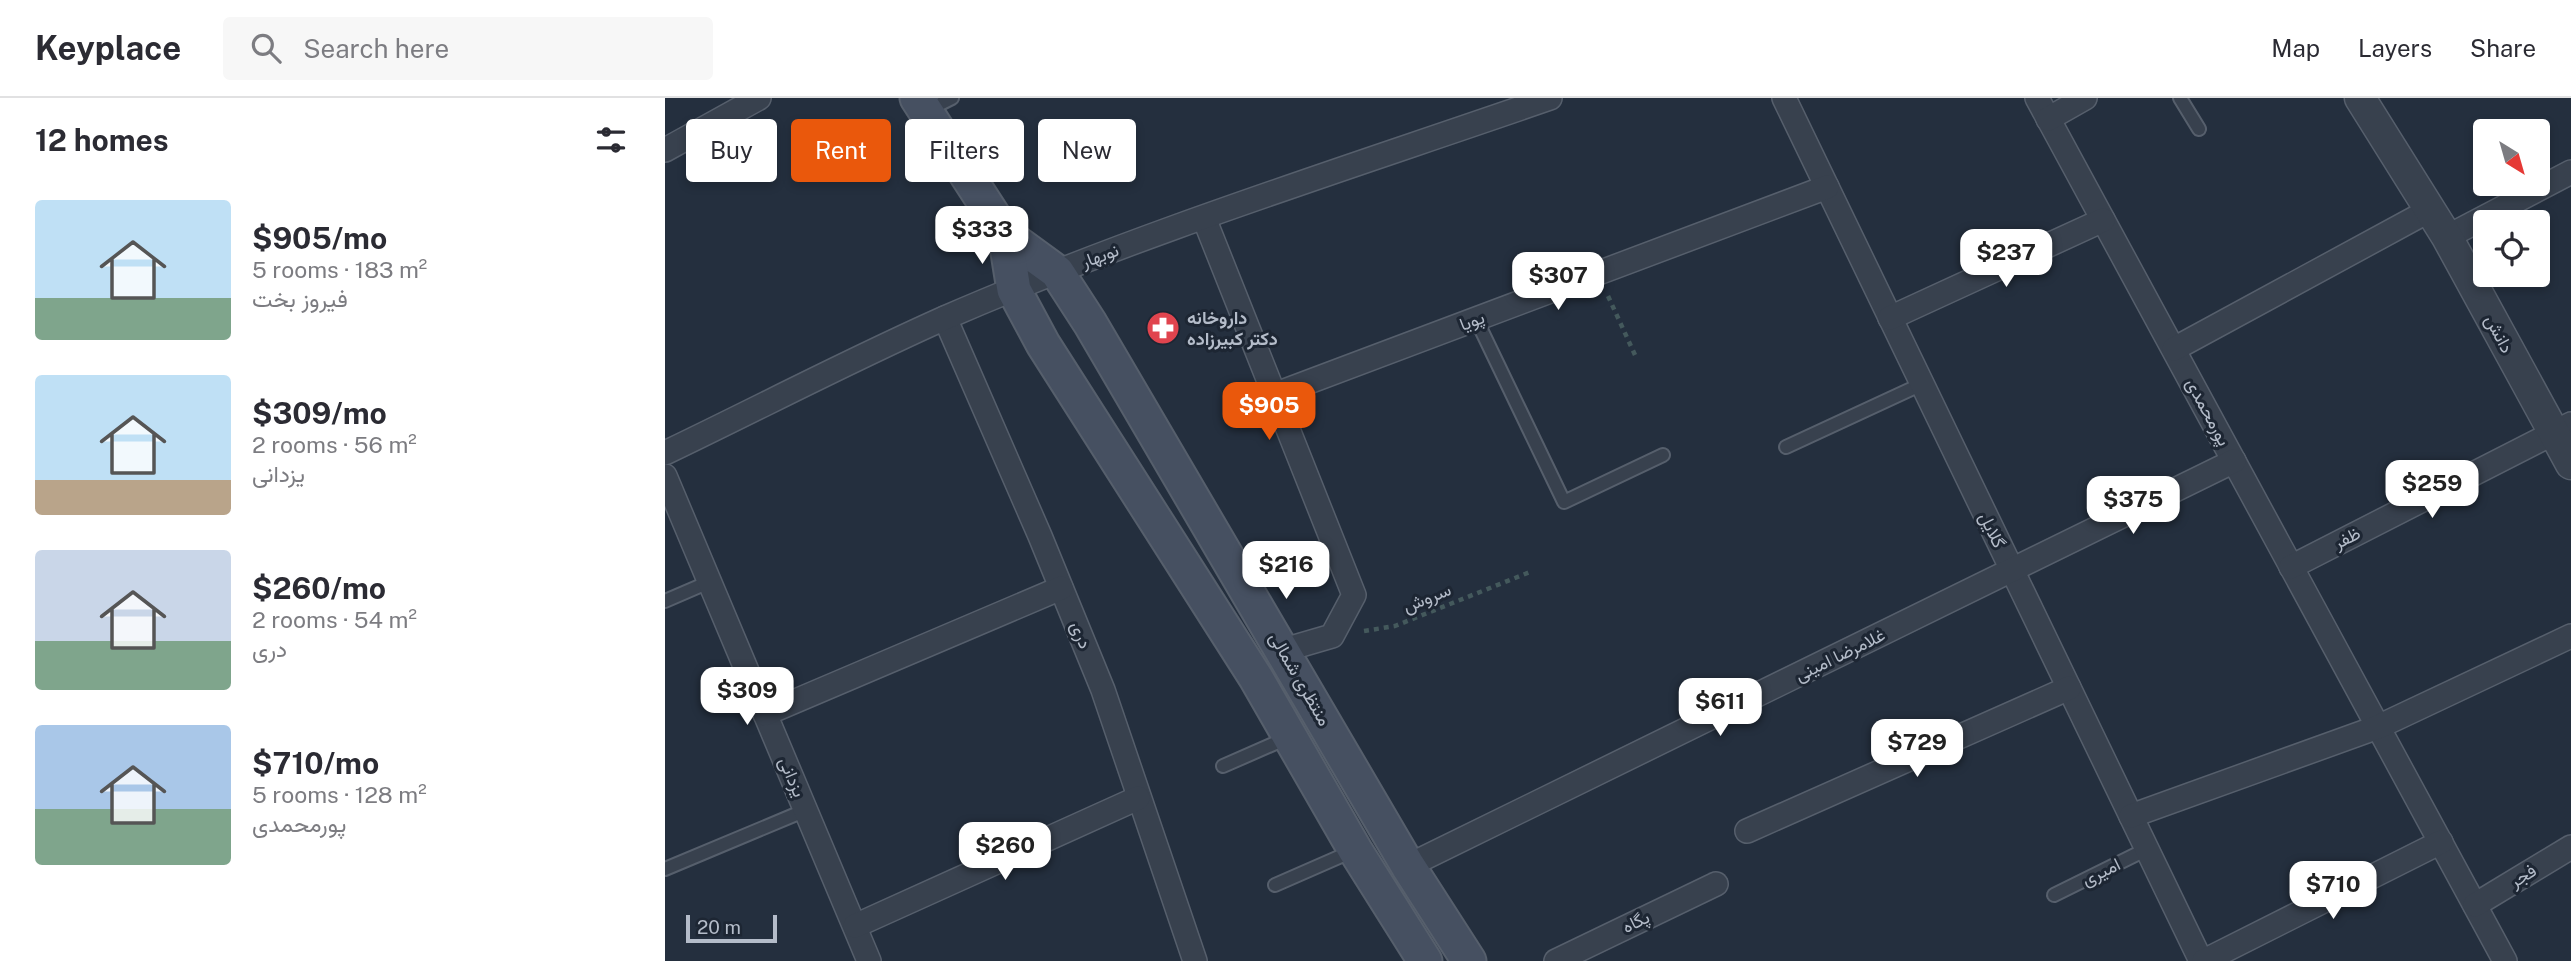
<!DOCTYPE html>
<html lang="en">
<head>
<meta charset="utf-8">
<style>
  body { margin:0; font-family:"Public Sans",Vazirmatn,sans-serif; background:#f7f7f7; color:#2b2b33; height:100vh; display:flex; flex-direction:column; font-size:26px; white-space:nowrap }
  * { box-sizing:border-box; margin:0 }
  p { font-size:23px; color:#7c7c81 }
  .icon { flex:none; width:38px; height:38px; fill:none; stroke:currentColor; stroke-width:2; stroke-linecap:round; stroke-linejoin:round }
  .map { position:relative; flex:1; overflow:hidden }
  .sheet { display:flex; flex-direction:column; background:#fff; width:665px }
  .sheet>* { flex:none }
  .banner { position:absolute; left:21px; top:21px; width:665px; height:63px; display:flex; gap:14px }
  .needle { width:46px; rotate:143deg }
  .fabs { position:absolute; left:1808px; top:21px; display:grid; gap:14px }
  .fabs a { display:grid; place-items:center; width:77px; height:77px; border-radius:7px; background:#fff; box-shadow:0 4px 10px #0003; font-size:35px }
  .scale { position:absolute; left:21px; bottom:18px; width:91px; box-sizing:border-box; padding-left:7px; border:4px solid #b4bcc9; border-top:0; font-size:19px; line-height:24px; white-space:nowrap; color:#b4bcc9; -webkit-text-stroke:5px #1d2633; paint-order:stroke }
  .price { position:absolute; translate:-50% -60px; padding:0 16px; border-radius:14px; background:#fff; color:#222; font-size:23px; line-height:46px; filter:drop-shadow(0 2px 4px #0008) }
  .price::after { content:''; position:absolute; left:50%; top:42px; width:21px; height:16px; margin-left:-10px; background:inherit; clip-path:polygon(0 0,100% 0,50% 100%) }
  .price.selected { background:#ea580c; color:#fff }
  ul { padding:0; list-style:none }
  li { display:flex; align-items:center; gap:21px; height:175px; padding:0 35px }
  li span { display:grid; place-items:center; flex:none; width:196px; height:140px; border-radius:7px; color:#555 }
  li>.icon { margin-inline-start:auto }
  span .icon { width:84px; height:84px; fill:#fffc; stroke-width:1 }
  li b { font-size:30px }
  h2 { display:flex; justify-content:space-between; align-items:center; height:84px; padding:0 35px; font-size:30px }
  .pill { padding:0 24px; border-radius:7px; background:#fff; box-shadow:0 4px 10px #0003; font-size:24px; line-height:63px }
  .pill.selected { background:#ea580c; color:#fff }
  header { display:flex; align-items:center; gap:42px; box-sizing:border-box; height:98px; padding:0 35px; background:#fff; border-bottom:2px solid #e1e1e2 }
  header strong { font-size:33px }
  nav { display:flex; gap:38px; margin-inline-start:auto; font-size:24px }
  .search { width:490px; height:63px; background:#f7f7f7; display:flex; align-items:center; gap:18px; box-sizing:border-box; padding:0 24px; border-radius:7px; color:#7c7c81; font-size:26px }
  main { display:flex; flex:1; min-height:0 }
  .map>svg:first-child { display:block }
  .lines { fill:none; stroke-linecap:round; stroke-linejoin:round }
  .service-casing { stroke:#565f6c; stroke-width:16 }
  .minor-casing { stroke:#565f6c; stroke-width:26 }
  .tertiary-casing { stroke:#565f6c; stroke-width:33 }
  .secondary-casing { stroke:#565f6c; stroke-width:37 }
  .path { stroke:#44595c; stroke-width:4.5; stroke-dasharray:5 5; stroke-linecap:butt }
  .service { stroke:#38414e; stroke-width:12 }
  .minor { stroke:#38414e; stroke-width:23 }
  .tertiary { stroke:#38414e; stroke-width:30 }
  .secondary { stroke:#465061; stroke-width:33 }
  .labels { text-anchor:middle; stroke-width:6; stroke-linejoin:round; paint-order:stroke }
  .street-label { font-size:18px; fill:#b4bcc9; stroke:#1d2633 }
  .poi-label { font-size:18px; font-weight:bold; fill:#b4bcc9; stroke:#1d2633; text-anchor:start }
</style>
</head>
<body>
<header>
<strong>Keyplace</strong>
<div class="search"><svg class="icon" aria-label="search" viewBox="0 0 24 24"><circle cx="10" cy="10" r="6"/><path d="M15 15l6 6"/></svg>Search here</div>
<nav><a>Map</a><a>Layers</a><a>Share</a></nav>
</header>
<main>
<section class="sheet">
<h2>12 homes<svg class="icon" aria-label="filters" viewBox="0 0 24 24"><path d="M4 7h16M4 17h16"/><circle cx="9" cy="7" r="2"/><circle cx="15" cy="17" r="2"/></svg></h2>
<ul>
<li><span style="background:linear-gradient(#bfe0f5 70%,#7fa58c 0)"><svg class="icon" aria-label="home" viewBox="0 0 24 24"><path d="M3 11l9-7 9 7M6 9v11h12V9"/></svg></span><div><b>$905/mo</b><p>5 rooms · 183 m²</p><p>فیروز بخت</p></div></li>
<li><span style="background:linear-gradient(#bfe0f5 75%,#b9a48a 0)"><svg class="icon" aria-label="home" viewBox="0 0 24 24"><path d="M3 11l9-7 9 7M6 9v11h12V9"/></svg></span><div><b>$309/mo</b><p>2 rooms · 56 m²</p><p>یزدانی</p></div></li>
<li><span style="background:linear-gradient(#c9d6e8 65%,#7fa58c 0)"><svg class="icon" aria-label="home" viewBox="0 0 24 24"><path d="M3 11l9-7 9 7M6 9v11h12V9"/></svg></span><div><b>$260/mo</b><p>2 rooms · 54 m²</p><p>دری</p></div></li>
<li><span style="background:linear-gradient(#a9c7e8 60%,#7fa58c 0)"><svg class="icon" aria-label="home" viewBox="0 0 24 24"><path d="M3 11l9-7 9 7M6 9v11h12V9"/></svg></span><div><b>$710/mo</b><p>5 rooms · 128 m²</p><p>پورمحمدی</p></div></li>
</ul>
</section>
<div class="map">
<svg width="1906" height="863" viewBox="0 0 1906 863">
  <rect width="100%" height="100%" fill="#242f3e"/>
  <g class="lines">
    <defs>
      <g id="service">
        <polyline points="1515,0 1534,31"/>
        <polyline points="261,13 287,0"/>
        <polyline points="811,221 899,404 998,357"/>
        <polyline points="1121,349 1257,286"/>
        <polyline points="0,503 44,484"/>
        <polyline points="558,668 622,640"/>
        <polyline points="0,771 141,712"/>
        <polyline points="610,787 690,752"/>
        <polyline points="1389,797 1482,751"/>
      </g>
      <g id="minor">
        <polyline points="1119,0 1536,863"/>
        <polyline points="1372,0 1840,863"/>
        <polyline points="1383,21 1420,0"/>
        <polyline points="0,52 94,0"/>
        <polyline points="539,120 689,497 667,538 619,552"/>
        <polyline points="1782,139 1906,74"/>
        <polyline points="280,220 375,438 438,592 530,863"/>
        <polyline points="1225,220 1438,122"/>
        <polyline points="1509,251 1765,112"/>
        <polyline points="609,297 1162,89"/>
        <path d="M0,355C94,310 187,261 282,219C478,134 683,70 885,0"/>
        <polyline points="0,378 204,863"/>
        <polyline points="1626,469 1906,326"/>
        <polyline points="100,616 396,490"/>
        <polyline points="1466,718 1713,629 1906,538"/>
        <polyline points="1082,733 1404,590"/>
        <polyline points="743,768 1569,363"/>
        <polyline points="1810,807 1906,749"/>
        <polyline points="190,828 473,700"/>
        <polyline points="891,863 1051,786"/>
        <polyline points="1539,863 1776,744"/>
      </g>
      <polyline id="tertiary" points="1695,0 1782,139 1906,366"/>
      <g id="secondary">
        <polyline points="252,0 340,136 392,174 425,225 743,768 804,863"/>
        <polyline points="340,136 349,192 378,246 591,580 690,752 760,863"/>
      </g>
    </defs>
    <use href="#service" class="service-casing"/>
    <use href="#minor" class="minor-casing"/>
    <use href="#tertiary" class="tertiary-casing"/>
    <use href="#secondary" class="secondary-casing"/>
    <g class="path">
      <polyline points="943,198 970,257"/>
      <polyline points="699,533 730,528 865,474"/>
    </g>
    <use href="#service" class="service"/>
    <use href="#minor" class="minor"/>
    <use href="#tertiary" class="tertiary"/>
    <use href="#secondary" class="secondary"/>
  </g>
  <defs>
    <symbol id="pharmacy-disc" viewBox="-11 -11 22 22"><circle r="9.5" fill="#e0444e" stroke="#1d2633"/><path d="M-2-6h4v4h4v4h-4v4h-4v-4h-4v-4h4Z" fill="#fff"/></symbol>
  </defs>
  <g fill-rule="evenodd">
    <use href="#pharmacy-disc" x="479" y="211" width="38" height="38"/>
  </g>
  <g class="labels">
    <g class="street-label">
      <text transform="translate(435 158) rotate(-20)" y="6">نوبهار</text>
      <text transform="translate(807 223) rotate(-21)" y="6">پویا</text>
      <text transform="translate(1834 236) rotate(62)" y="6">دانش</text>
      <text transform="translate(1543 314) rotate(62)" y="6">پورمحمدی</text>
      <text transform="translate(1327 432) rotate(64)" y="6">گلایل</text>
      <text transform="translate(1682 440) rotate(-27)" y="6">ظفر</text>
      <text transform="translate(762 500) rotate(-22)" y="6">سروش</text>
      <text transform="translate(416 537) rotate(68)" y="6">دری</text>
      <text transform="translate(1175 557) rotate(-26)" y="6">غلامرضا امینی</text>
      <text transform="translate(635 581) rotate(60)" y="6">منتظری شمالی</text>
      <text transform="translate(127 679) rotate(67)" y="6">یزدانی</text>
      <text transform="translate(1436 774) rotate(-26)" y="6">امیری</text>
      <text transform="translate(1858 778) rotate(-31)" y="6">فجر</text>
      <text transform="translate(971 824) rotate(-26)" y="6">پگاه</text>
    </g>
    <g class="poi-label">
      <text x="522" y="226">داروخانه<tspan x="522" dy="21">دکتر کبیرزاده</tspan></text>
    </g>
  </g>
</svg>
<div class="fabs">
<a><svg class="needle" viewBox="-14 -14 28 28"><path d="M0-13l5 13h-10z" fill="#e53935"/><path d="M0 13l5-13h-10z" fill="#7c7c81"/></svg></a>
<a><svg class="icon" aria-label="locate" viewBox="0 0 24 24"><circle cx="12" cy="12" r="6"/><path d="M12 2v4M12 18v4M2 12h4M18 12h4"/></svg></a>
</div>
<div class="scale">20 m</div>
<b class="price" style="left:317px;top:168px">$333</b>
<b class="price" style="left:1341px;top:191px">$237</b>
<b class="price" style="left:893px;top:214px">$307</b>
<b class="price selected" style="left:604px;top:344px">$905</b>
<b class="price" style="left:1767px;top:422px">$259</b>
<b class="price" style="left:1468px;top:438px">$375</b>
<b class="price" style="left:621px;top:503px">$216</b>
<b class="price" style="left:82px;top:629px">$309</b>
<b class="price" style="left:1055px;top:640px">$611</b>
<b class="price" style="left:1252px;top:681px">$729</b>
<b class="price" style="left:340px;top:784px">$260</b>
<b class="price" style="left:1668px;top:823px">$710</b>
<div class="banner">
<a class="pill">Buy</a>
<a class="pill selected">Rent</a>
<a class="pill">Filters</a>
<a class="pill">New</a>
</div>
</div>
</main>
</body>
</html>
